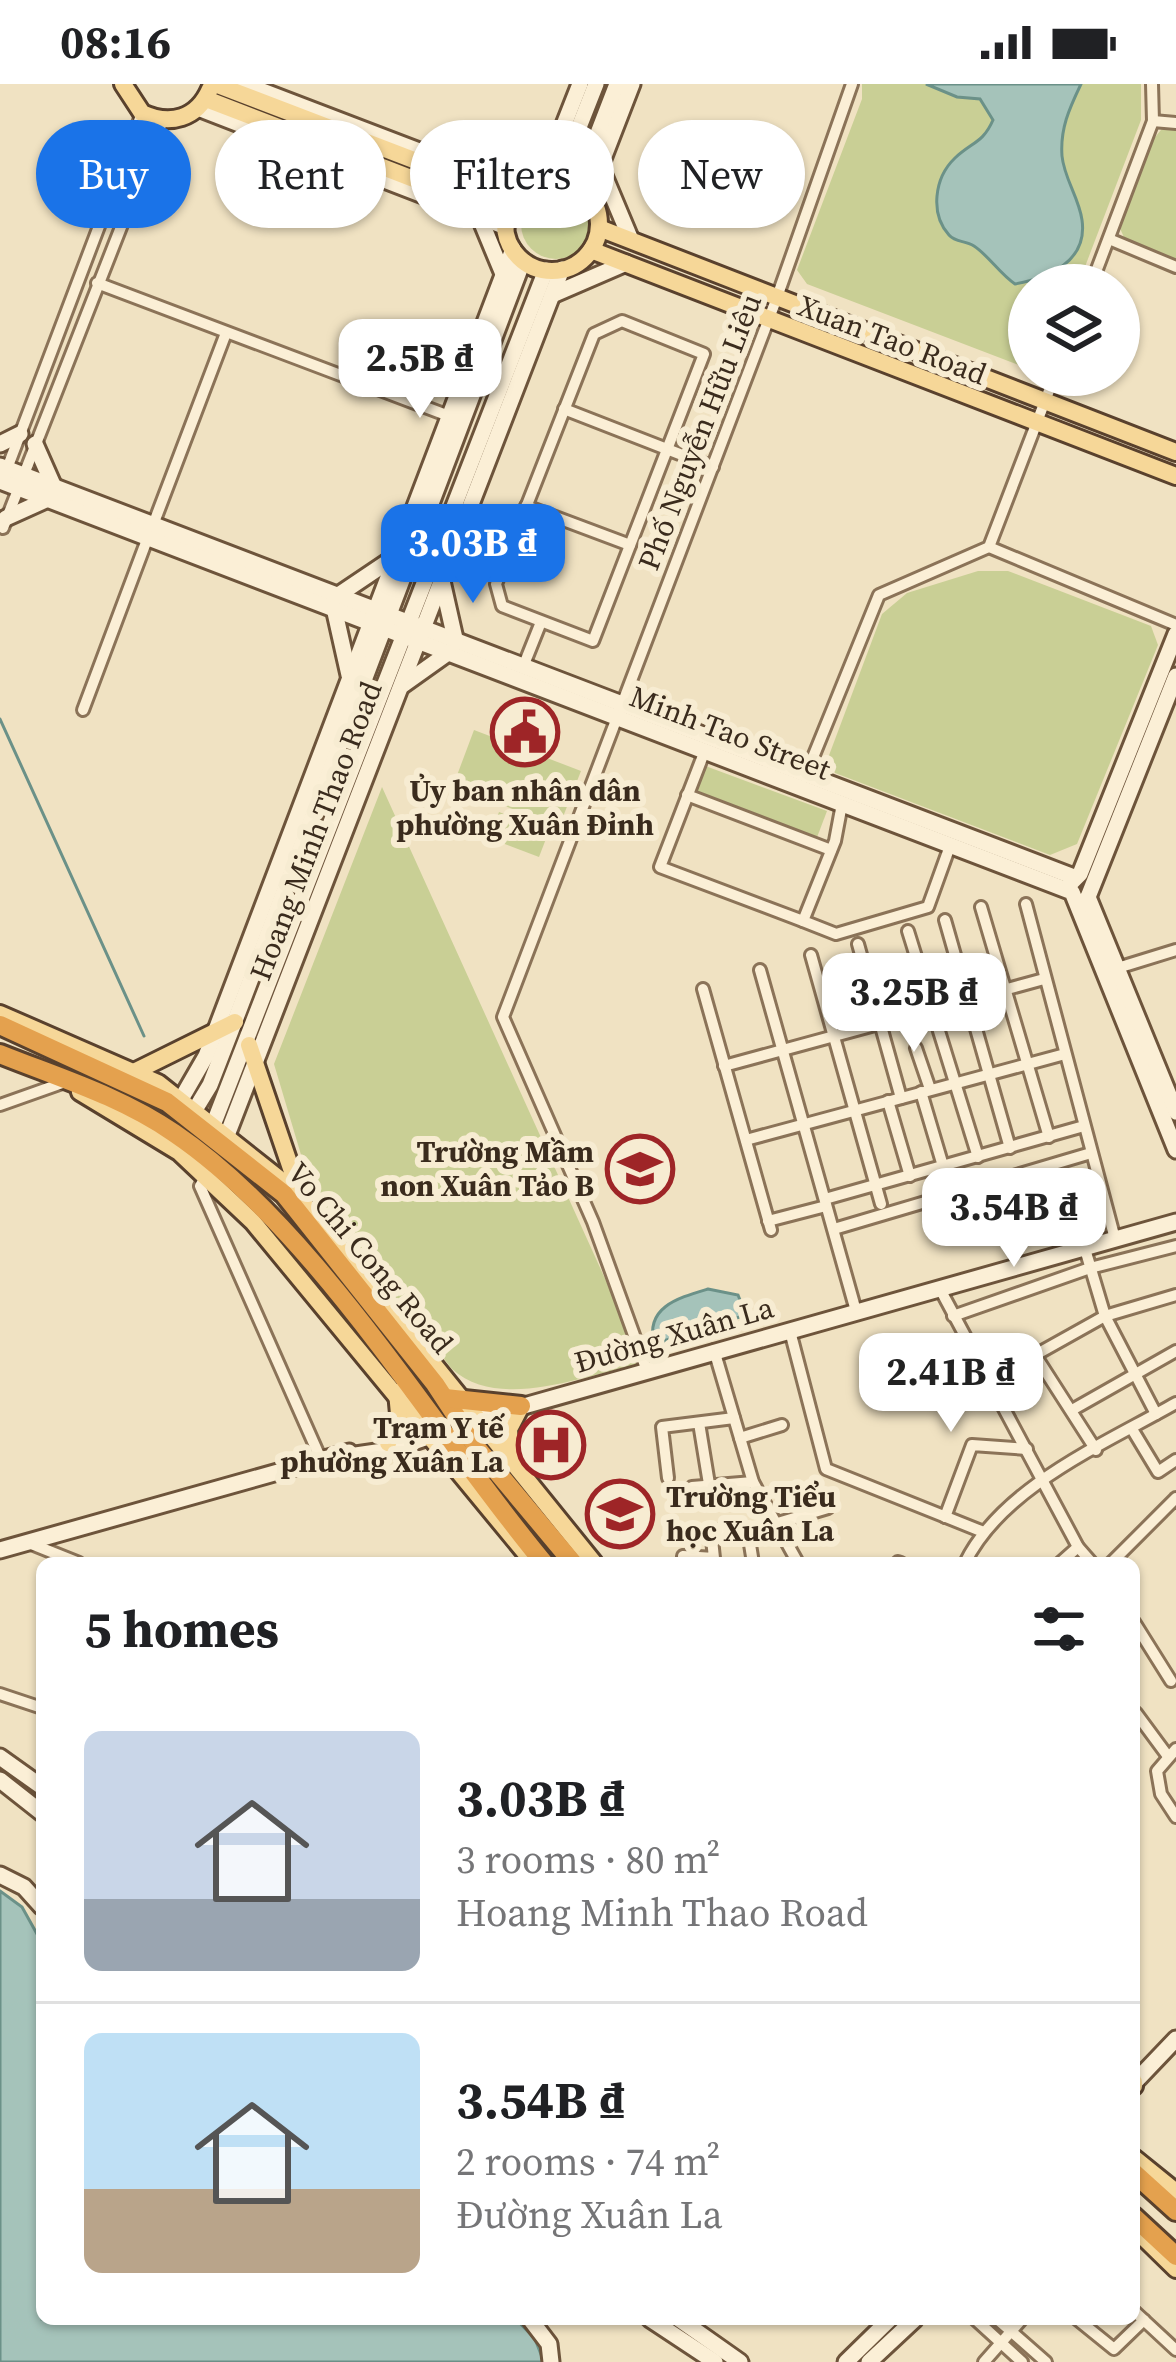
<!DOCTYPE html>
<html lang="en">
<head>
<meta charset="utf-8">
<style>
  body { margin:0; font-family:"Source Serif 4",serif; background:#f6f6f6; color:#202124; height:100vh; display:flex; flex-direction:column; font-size:45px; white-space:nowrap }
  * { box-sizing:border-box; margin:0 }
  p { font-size:39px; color:#757577 }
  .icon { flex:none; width:66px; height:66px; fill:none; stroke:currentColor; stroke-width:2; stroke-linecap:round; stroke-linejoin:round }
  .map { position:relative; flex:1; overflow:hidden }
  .sheet { position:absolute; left:36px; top:1473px; width:1104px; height:768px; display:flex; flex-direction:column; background:#fff; border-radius:18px; box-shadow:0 3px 9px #0004 }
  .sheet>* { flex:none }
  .top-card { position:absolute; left:36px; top:36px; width:1104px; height:108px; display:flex; gap:24px }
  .controls { position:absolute; left:1008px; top:180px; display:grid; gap:24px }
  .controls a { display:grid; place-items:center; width:132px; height:132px; border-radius:50%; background:#fff; box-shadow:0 3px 9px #0004; font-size:60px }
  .price { position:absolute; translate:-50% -102px; padding:0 27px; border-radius:24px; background:#fff; color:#222; font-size:39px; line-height:78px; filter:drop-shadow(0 3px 6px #0008) }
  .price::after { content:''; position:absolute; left:50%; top:72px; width:36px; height:27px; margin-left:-18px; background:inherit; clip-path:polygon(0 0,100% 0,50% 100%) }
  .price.selected { background:#1a73e8; color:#fff }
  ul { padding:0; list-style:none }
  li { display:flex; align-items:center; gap:36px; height:300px; padding:0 48px }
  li+li { border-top:3px solid #e0e0e0 }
  li span { display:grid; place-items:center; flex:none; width:336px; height:240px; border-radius:18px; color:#555 }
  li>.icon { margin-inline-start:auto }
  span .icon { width:144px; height:144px; fill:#fffc; stroke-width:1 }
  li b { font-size:51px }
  h2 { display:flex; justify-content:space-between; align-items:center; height:144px; padding:0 48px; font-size:51px }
  .chip { padding:0 42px; border-radius:54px; background:#fff; box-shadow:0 3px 9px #0004; font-size:42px; line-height:108px }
  .chip.selected { background:#1a73e8; color:#fff }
  .status { display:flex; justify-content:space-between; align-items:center; height:84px; padding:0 60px; background:#fff; direction:ltr }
  .status svg { height:33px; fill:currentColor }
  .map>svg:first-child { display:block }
  .green { fill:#c9cf95 }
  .water { fill:#a5c3ba; stroke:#6b9188; stroke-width:3 }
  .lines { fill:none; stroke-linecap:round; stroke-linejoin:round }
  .stream { stroke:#6b9188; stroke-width:3 }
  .street-casing { stroke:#8b7358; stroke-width:16 }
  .secondary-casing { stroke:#6d543b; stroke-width:21 }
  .primary-casing { stroke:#59412d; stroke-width:22 }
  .highway-casing { stroke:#59412d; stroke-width:24 }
  .street { stroke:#fbefd6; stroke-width:10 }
  .secondary { stroke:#fbefd6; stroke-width:15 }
  .primary { stroke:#f6d798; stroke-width:16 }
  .highway { stroke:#e4a14e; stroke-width:18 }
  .labels { text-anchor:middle; stroke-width:12; stroke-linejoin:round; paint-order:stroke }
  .street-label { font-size:30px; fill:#3a2b1d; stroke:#f7ecd2 }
  .poi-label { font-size:30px; font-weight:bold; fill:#3a2b1d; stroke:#f7ecd2; text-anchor:end }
</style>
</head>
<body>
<div class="status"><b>08:16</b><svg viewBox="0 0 49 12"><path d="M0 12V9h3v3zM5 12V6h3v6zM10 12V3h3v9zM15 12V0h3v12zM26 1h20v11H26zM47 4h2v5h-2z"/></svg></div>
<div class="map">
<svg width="1176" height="2278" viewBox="0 0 1176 2278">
  <rect width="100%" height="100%" fill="#f0e2c2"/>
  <g class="green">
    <polygon points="862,0 1141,0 1141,36 1078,201 1029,201 1029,285 807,200 797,186 862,15"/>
    <polygon points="1165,41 1176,42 1176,178 1126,158 1119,142 1148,62"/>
    <circle cx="556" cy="140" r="35"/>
    <polygon points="978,487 1008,487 1151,542 1158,561 1077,760 1050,771 835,689 828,674 882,530 907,509"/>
    <polygon points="474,646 581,687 559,743 453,702"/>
    <polygon points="700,680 827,727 816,756 689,708"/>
    <path d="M382,703L607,1199L640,1280C584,1291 500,1328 452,1285L313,1111L274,980Z"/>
    <polygon points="499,728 549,747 539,773 489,754"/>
  </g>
  <g class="water">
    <path d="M926,0H1081C1069,25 1060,45 1062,72C1064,94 1079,114 1082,136C1088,178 1048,194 1015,200C1000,190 988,171 974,162C965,156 956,159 949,151C930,130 934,94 955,74C972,58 983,59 993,36L980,15L957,13Z"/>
    <path d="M708,1205L738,1211L746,1231L654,1260C645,1223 678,1214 708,1205Z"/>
    <polygon points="0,1807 22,1823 42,1859 42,2235 516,2235 535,2255 544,2278 0,2278"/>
  </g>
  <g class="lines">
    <polyline class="stream" points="0,635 144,952"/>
    <defs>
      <g id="street">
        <polyline points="1153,37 1176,39"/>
        <polyline points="1109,155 1176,183"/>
        <polyline points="97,199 449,332"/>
        <polyline points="1091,201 1153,37 1152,0"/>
        <polygon points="622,237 704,270 593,557 502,522 496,500 594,250"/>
        <polyline points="564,325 713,383"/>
        <polyline points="5,390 142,29"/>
        <polyline points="526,422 630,461"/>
        <polyline points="153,441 226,249"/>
        <polyline points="3,444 163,36"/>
        <polyline points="989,463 1176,541"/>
        <polyline points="523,583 541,538"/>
        <polyline points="83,626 148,453"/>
        <polyline points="704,669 660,783 803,837"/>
        <polyline points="805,693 879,511 989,463 1055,291"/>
        <polyline points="687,711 831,766"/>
        <polyline points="842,720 835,757 803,837 836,850 928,823 950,762"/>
        <polyline points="1026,820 1115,1155"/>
        <polyline points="981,823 1049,1053"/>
        <polyline points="945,836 1010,1064"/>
        <polyline points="908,847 978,1073"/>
        <polyline points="858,860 901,1014"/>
        <polyline points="811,871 881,1120"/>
        <polyline points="760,886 856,1227"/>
        <polyline points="1111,886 1176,866"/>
        <polyline points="703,905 771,1146"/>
        <polyline points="916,964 930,1005"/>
        <polyline points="724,982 1044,895"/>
        <polyline points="921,1008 943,1082"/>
        <polyline points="888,1017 910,1092"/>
        <polyline points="0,1021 65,998"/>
        <polyline points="746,1056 1065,970"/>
        <polyline points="206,1092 200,1102 323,1380"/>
        <polyline points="825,1115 1084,1042"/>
        <polyline points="768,1137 826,1122"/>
        <polyline points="834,1145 1091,1069"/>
        <polyline points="1085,1165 1105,1232 1156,1330"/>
        <polyline points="940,1205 1078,1463 1092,1479"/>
        <polyline points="953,1232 1090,1184 1176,1162"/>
        <polyline points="790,1247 826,1385 981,1447"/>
        <polyline points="714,1266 753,1398 798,1479"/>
        <polyline points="1035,1271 1096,1366"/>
        <polyline points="647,1287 593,1138 503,933 776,216 852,0"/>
        <polyline points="987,1298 1105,1232 1176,1211"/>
        <polyline points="1072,1326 1176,1267"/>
        <polyline points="699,1339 709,1400"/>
        <polyline points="1132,1345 1158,1388 1176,1376"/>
        <polyline points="740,1354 782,1341"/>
        <polyline points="668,1394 662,1343 734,1334"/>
        <polyline points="692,1403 753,1398"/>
        <polyline points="945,1433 972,1361 1027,1365"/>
        <polyline points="748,1448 753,1479"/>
        <polyline points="29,1459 79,1479"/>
        <polyline points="898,1478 901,1479"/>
        <polyline points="684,1479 683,1472 714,1474 711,1446 748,1448 828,1424"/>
        <path d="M965,1479C1002,1403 1104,1360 1176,1319"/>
        <polyline points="1060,1479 1078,1463"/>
        <polyline points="1111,1479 1176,1414"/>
        <polyline points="1134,1538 1171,1597"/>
        <polyline points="0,1610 42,1624"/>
        <polyline points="1136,1629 1167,1671"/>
        <polyline points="1176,1665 1157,1687 1161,1710 1176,1733"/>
        <polyline points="1134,2227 1176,2266"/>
        <polyline points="975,2235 1022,2278"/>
        <polyline points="997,2235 1046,2278"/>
        <polyline points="1077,2235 1114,2265 1144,2236"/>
        <polyline points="984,2278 1022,2235"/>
      </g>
      <g id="secondary">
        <polyline points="244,0 521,106"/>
        <polyline points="198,24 506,143"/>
        <polyline points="600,82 631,156"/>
        <polyline points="490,94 554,68"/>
        <polyline points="543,94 580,0"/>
        <polyline points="559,94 596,0"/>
        <polyline points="578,101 617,0"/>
        <polyline points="589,111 632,0"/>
        <polyline points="479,132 503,190"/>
        <polyline points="552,211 626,179"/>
        <polyline points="0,360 20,350"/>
        <polyline points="35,360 54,403"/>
        <polyline points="0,382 1074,793"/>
        <polyline points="0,397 1072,808 1176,1066"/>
        <polyline points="6,434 48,415"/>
        <polyline points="442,497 456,559"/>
        <polyline points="337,512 392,475"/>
        <polyline points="334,524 349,591"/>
        <polyline points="403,601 448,569"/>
        <polyline points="1070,800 1080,790 1176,550"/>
        <polyline points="1088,813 1176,592"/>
        <polyline points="1088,813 1176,1028"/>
        <polyline points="176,1024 206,972 513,165"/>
        <polyline points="190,1034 210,1001 236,934 523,177"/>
        <polyline points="210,1049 546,186"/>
        <polyline points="224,1059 562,185"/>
        <polyline points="471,1337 1176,1138"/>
        <polyline points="342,1373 390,1366 437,1350"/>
        <polyline points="0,1466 349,1368"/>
        <polyline points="0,1673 42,1703"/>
        <polyline points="0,1696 42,1729"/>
        <polyline points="0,1791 24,1803 42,1823"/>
        <polyline points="1134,1999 1176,1955"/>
        <polyline points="530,2235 549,2260 551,2278"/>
        <polyline points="650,2235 715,2278"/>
        <polyline points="679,2235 740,2278"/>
        <polyline points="846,2278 890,2235"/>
        <polyline points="869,2278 915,2235"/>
      </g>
      <g id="primary">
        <path d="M123,0L142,29C170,42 197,35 210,5"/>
        <polyline points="215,0 513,114"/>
        <polyline points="206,15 507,131"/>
        <circle cx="552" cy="140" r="47"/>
        <polyline points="599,144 1176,368"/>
        <polyline points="591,166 1176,392"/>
        <polyline points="0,930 158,999 292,1105 594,1479"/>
        <polyline points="249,961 300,1111"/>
        <polyline points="136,987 235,938"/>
        <polyline points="80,1008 179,1068 253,1138 533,1478"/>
        <polyline points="388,1359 399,1330 397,1308"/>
        <polyline points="511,1378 509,1345 521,1322"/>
        <polyline points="1134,1998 1134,2002"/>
        <polyline points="1134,2074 1176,2108"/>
        <polyline points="1134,2144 1176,2185"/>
      </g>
      <g id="highway">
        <polyline points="0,941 167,1018 284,1110 435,1300 477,1364 573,1479"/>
        <path d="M0,970C60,994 120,1012 174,1049C317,1146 433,1346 544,1479"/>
        <polyline points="445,1314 521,1322"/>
        <polyline points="1134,2089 1176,2127"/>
        <polyline points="1134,2133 1176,2172"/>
      </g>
    </defs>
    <use href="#street" class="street-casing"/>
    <use href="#secondary" class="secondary-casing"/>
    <use href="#primary" class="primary-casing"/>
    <use href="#highway" class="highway-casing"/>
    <use href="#street" class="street"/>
    <use href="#secondary" class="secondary"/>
    <use href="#primary" class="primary"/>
    <use href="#highway" class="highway"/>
  </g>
  <defs>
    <symbol id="civic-ring" viewBox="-11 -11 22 22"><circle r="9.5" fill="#f7ecd2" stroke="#9e2527" stroke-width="1.5"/><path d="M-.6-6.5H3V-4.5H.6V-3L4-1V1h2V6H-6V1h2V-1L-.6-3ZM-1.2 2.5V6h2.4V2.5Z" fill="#9e2527"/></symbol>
    <symbol id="school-ring" viewBox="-11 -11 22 22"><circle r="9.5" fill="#f7ecd2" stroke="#9e2527" stroke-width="1.5"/><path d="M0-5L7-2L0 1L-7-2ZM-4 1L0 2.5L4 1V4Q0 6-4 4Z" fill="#9e2527"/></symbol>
    <symbol id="hospital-ring" viewBox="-11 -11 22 22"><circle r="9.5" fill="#f7ecd2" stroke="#9e2527" stroke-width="1.5"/><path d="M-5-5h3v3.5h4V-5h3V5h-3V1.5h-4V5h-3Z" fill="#9e2527"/></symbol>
  </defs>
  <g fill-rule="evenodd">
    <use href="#civic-ring" x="487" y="610" width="76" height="76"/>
    <use href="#school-ring" x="602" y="1047" width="76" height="76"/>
    <use href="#hospital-ring" x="513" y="1323" width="76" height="76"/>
    <use href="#school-ring" x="582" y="1392" width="76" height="76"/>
  </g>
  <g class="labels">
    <g class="street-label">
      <text transform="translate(892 256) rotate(21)" y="10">Xuan Tao Road</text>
      <text transform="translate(700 348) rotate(-69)" y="10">Phố Nguyễn Hữu Liêu</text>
      <text transform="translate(730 649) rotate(21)" y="10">Minh Tao Street</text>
      <text transform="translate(316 747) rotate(-69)" y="10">Hoang Minh Thao Road</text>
      <text transform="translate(370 1174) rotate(50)" y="10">Vo Chi Cong Road</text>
      <text transform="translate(674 1251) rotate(-16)" y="10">Đường Xuân La</text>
    </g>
    <g class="poi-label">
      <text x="525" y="717" text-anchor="middle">Ủy ban nhân dân<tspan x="525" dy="34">phường Xuân Đỉnh</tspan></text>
      <text x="594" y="1078">Trường Mầm<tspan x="594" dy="34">non Xuân Tảo B</tspan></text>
      <text x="504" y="1354">Trạm Y tế<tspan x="504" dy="34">phường Xuân La</tspan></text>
      <text x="666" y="1423" text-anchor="start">Trường Tiểu<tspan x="666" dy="34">học Xuân La</tspan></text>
    </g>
  </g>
</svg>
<div class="controls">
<a><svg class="icon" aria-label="layers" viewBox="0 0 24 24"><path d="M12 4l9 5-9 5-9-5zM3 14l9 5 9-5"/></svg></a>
</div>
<b class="price" style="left:420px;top:337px">2.5B ₫</b>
<b class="price selected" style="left:473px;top:522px">3.03B ₫</b>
<b class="price" style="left:914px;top:971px">3.25B ₫</b>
<b class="price" style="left:1014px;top:1186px">3.54B ₫</b>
<b class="price" style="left:951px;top:1351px">2.41B ₫</b>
<div class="top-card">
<a class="chip selected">Buy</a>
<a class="chip">Rent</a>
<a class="chip">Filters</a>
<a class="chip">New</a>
</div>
<section class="sheet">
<h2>5 homes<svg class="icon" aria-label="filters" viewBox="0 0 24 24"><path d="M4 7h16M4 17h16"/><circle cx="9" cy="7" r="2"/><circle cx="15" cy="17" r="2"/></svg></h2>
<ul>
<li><span style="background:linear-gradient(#c9d6e8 70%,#9aa5b1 0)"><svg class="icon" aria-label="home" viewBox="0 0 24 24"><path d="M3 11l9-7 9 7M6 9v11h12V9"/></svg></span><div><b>3.03B ₫</b><p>3 rooms · 80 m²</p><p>Hoang Minh Thao Road</p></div></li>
<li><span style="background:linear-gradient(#bfe0f5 65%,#b9a48a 0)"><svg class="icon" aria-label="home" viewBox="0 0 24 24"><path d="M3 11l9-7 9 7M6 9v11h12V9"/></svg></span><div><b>3.54B ₫</b><p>2 rooms · 74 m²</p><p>Đường Xuân La</p></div></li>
</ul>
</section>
</div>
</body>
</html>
